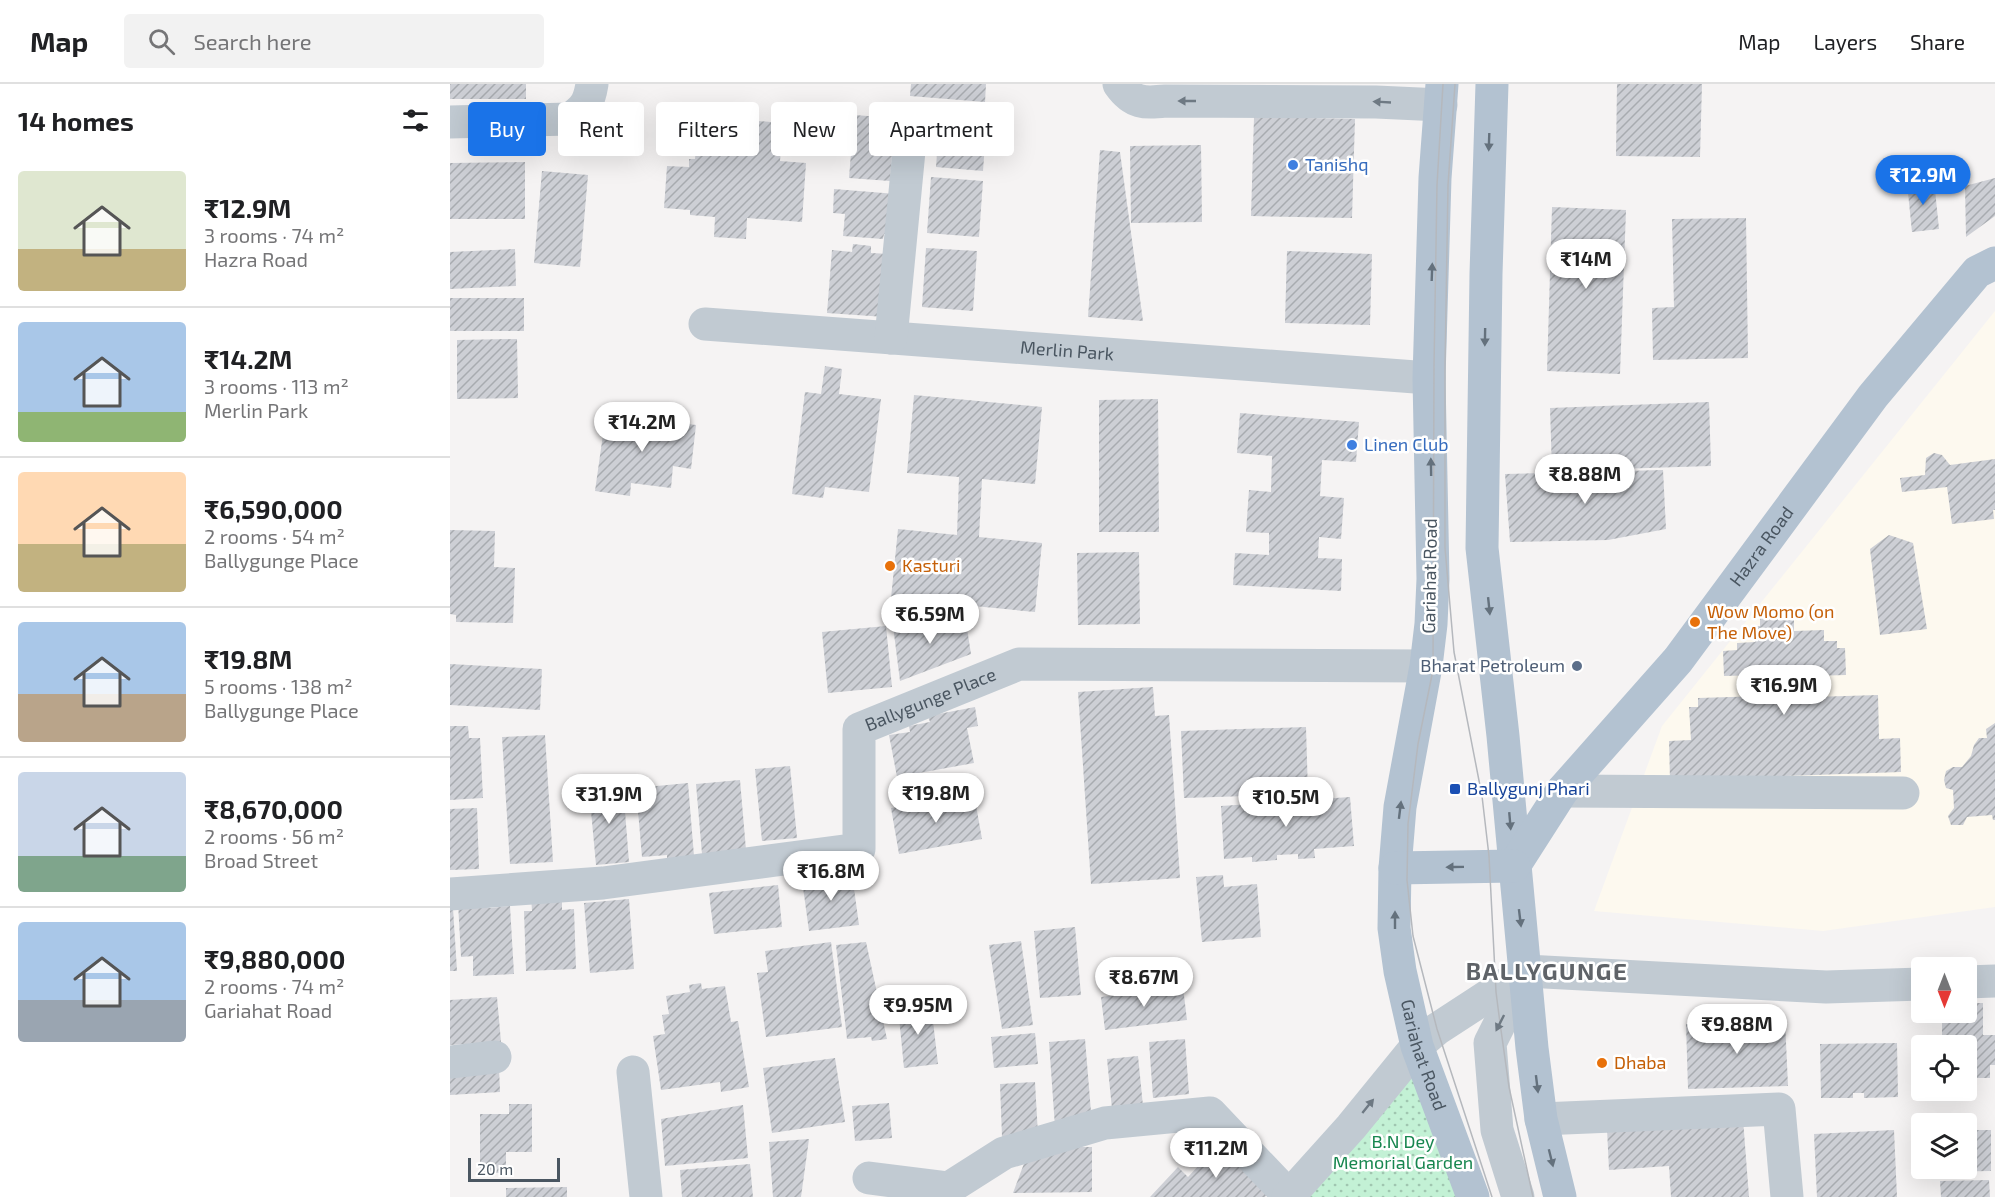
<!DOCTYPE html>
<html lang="en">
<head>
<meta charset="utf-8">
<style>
  body { margin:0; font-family:"Exo 2",sans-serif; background:#f2f2f2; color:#202124; height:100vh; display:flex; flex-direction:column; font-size:22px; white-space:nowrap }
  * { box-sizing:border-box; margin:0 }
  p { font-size:20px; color:#757577 }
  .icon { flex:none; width:33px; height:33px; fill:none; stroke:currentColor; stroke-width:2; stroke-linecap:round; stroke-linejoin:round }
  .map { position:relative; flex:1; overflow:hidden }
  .details { display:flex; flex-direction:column; background:#fff; width:450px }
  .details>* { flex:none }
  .banner { position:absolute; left:18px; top:18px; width:570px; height:54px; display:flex; gap:12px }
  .needle { width:39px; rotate:180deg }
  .controls { position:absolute; left:1461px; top:873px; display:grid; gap:12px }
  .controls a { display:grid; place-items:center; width:66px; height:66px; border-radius:6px; background:#fff; box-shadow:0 6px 24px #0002; font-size:30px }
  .scale { position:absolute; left:18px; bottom:15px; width:92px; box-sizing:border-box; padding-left:6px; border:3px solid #4a5661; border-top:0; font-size:16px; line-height:21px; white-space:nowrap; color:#4a5661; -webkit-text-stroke:4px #fff; paint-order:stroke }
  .price { position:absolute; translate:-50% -51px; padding:0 14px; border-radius:21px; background:#fff; color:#222; font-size:20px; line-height:39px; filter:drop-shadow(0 2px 3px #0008) }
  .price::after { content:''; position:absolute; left:50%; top:36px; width:18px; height:14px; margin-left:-9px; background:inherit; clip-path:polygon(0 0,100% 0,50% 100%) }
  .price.selected { background:#1a73e8; color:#fff }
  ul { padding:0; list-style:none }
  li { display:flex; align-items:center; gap:18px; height:150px; padding:0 18px }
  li+li { border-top:2px solid #e0e0e0 }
  li span { display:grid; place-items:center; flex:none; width:168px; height:120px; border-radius:6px; color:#555 }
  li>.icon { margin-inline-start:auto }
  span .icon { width:72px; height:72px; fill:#fffc; stroke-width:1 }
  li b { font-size:26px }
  h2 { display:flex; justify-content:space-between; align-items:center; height:72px; padding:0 18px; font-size:26px }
  .pill { padding:0 21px; border-radius:6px; background:#fff; box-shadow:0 6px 24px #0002; font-size:21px; line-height:54px }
  .pill.selected { background:#1a73e8; color:#fff }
  header { display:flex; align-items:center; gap:36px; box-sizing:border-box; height:84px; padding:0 30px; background:#fff; border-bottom:2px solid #e0e0e0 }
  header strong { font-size:28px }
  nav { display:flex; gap:33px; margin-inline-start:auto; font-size:21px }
  .search { width:420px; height:54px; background:#f2f2f2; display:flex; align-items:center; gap:15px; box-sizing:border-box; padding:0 21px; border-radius:6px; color:#757577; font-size:22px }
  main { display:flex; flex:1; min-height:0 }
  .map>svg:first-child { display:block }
  .commercial { fill:#fdf9ef }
  .park { fill:url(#park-dots) }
  .building { fill:url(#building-hatch) }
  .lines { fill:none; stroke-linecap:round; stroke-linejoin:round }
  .minor { stroke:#c1cad2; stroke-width:33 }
  .major { stroke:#b3c2d1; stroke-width:33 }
  .tram { stroke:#b5b8bd; stroke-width:1.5 }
  .oneway { fill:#6e7983 }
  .oneway2 { fill:#64717d }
  .shop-dot { fill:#3f7fe0; stroke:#fff; stroke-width:2 }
  .food-dot { fill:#e8710a; stroke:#fff; stroke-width:2 }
  .service-dot { fill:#5c6f8a; stroke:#fff; stroke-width:2 }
  .transit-dot { fill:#1a4fb4; stroke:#fff; stroke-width:2 }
  .labels { text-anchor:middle; stroke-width:5; stroke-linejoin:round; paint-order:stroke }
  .shop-label { font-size:18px; fill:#366cbe; stroke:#fff; text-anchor:start }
  .street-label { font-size:18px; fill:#4a5661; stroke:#fff }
  .food-label { font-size:18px; fill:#c56008; stroke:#fff; text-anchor:start }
  .service-label { font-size:18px; fill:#4e5e75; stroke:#fff; text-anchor:end }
  .transit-label { font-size:18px; fill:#164399; stroke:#fff; text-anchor:start }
  .park-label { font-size:18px; fill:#17864f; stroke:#fff }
  .district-label { font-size:24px; font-weight:bold; letter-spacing:1.5px; fill:#5f6368; stroke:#fff }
</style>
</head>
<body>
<header>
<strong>Map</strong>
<div class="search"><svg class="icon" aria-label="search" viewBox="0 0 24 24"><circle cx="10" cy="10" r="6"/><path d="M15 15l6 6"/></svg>Search here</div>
<nav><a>Map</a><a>Layers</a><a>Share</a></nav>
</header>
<main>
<section class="details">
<h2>14 homes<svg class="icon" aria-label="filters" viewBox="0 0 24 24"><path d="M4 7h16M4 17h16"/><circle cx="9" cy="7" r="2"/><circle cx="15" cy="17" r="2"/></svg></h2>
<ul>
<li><span style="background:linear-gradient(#dfe7d0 65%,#c2b280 0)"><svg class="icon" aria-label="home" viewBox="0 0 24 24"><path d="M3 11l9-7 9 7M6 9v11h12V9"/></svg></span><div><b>₹12.9M</b><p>3 rooms · 74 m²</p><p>Hazra Road</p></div></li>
<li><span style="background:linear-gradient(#a9c7e8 75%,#8fb573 0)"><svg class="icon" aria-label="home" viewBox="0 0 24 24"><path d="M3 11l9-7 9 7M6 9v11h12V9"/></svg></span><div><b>₹14.2M</b><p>3 rooms · 113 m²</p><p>Merlin Park</p></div></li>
<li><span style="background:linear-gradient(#ffd9b3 60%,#c2b280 0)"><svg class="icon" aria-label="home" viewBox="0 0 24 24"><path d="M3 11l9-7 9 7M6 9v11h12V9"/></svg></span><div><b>₹6,590,000</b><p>2 rooms · 54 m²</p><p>Ballygunge Place</p></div></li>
<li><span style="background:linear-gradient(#a9c7e8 60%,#b9a48a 0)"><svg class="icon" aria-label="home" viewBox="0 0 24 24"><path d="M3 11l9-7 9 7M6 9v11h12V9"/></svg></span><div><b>₹19.8M</b><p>5 rooms · 138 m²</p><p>Ballygunge Place</p></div></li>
<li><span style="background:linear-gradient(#c9d6e8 70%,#7fa58c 0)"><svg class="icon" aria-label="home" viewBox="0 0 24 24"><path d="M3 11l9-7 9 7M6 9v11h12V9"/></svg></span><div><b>₹8,670,000</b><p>2 rooms · 56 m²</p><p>Broad Street</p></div></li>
<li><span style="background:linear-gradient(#a9c7e8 65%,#9aa5b1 0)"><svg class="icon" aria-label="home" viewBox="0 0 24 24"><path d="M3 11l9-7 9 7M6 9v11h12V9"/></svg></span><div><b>₹9,880,000</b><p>2 rooms · 74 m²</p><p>Gariahat Road</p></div></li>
</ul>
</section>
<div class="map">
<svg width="1545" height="1113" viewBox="0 0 1545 1113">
  <defs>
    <pattern id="park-dots" width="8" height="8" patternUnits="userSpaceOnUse" patternTransform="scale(1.5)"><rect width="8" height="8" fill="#c3f1d5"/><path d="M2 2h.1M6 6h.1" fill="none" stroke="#a0c6b0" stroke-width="1.8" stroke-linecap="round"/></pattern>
    <pattern id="building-hatch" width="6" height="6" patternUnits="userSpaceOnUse" patternTransform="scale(1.5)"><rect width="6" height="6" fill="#cdcfd5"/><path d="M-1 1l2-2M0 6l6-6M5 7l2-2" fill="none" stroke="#a8abb0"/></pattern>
  </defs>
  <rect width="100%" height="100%" fill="#f5f3f3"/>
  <polygon class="commercial" points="1545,227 1545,823 1373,847 1144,827 1212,642"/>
  <polygon class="park" points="969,980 1016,1113 852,1113"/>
  <g class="building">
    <rect x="0" y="0" width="76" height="15"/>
    <polygon points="461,0 536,0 535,18 460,12"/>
    <polygon points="1167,0 1252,0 1250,73 1166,72"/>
    <polygon points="404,31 445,34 440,97 399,94"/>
    <polygon points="515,31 537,32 533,87 486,83 489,42 514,44"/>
    <polygon points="256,33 333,39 330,77 356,79 352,138 297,134 296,155 264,153 265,133 240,131 240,126 214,124 217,82 239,83 239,75 245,75 247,52 255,53"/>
    <polygon points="804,33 905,35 902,134 801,132"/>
    <polygon points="751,61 752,138 681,139 680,62"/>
    <polygon points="650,66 670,68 693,237 638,233"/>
    <polygon points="75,78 75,135 0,135 0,79"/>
    <polygon points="92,87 138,91 130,183 84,179"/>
    <polygon points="481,93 533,97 529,153 477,149"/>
    <polygon points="1545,94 1545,132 1516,153 1515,102"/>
    <polygon points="1484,96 1489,145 1462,148 1457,99"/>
    <polygon points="384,105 446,110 443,150 434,150 433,155 393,152 395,130 383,129"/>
    <polygon points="1102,123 1176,126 1170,290 1097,287"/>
    <polygon points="1296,134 1298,274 1203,276 1202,224 1224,223 1222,135"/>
    <polygon points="403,160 421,162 421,169 440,170 435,233 377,229 382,166 402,168"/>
    <polygon points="476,164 527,167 523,227 472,223"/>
    <polygon points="65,165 66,202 0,205 0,168"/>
    <polygon points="837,167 922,170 920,241 835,239"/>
    <rect x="0" y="214" width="74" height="33"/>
    <polygon points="67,255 68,314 7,315 7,256"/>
    <polygon points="375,282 392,285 389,310 431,315 419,408 375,403 373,414 342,410 355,308 371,310"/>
    <polygon points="464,311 592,323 585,400 532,395 529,453 592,459 585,528 441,514 448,445 507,451 509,393 457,389"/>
    <polygon points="708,315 709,448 649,448 649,316"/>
    <polygon points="1259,318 1261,382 1102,387 1100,324"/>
    <polygon points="156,329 246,341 241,385 223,382 221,404 181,399 180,412 145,407"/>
    <polygon points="790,329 909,338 906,378 872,376 870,412 894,414 891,455 869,453 868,474 892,475 891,507 783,501 785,469 819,471 819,449 796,448 799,406 821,408 822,372 787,369"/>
    <polygon points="1484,369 1492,371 1500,381 1545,375 1545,426 1543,426 1544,435 1502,440 1497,403 1452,408 1450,394 1475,391 1476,374"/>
    <polygon points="1213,386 1216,445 1158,456 1060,458 1055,390"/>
    <polygon points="0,446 45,447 44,483 65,484 63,539 6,538 6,531 0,530"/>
    <polygon points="1439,451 1463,459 1477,545 1430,551 1420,465"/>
    <polygon points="689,468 690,540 628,541 627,469"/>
    <polygon points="515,532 521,570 450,597 443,542"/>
    <polygon points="1344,533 1344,547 1374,546 1374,557 1387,557 1387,564 1395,564 1396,591 1362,592 1363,613 1428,611 1429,655 1450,654 1451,688 1220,696 1219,657 1241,656 1239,623 1248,623 1248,614 1313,612 1312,591 1274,592 1273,567 1287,566 1287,559 1305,558 1304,542 1310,542 1310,534"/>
    <polygon points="436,542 442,603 378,609 372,548"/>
    <polygon points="0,580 92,585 90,626 0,621"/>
    <polygon points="703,603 705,632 719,631 730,794 641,800 628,608"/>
    <polygon points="525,623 528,642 517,644 524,679 447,693 439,651 460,648 459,642 480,638 478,632"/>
    <polygon points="1545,639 1545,736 1543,736 1542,731 1517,733 1513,741 1501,741 1498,732 1504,724 1503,706 1496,704 1494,696 1496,687 1503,683 1512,683 1521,672 1524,661 1529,654 1537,654 1536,645"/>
    <polygon points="0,642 18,642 19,654 30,654 33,714 0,716"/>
    <polygon points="856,643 858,710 734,714 731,647"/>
    <polygon points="95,651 103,778 60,780 52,653"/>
    <polygon points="340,682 347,754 312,757 305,685"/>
    <polygon points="290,696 296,766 252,770 246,700"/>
    <polygon points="238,699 244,772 217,775 217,771 192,773 186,704"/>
    <polygon points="173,702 179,778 146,781 139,705"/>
    <polygon points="524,710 532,755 449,770 441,724"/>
    <polygon points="900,713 904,762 864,765 865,774 848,775 848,770 827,771 827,776 802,778 802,773 774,775 771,722"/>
    <polygon points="27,724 29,785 0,786 0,725"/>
    <polygon points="402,790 409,841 359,847 352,796"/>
    <polygon points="773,791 774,803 807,800 811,853 752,858 746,793"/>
    <polygon points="328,801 332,843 264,850 259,809"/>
    <polygon points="112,811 112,826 124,825 126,885 76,887 74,827 82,827 81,812"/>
    <polygon points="179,815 184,885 140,889 134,819"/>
    <polygon points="8,819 41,824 60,822 64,890 23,892 23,872 11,873"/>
    <polygon points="0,824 3,824 7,887 0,887"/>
    <polygon points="625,843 631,911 590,914 584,847"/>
    <polygon points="571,857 583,941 552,945 539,861"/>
    <polygon points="381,858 392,943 316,953 307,889 318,888 315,867"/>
    <polygon points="416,858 437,955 422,957 421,953 397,955 386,861"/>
    <polygon points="251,899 252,905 275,902 281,938 288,937 299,1003 271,1008 270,998 211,1006 203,952 215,950 212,931 219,930 216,912 240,908 239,901"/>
    <polygon points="733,903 737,936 655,946 651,913"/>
    <polygon points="47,913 51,958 0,961 0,916"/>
    <polygon points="1516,919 1533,919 1533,951 1545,951 1545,981 1540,981 1540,994 1516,994 1516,962 1492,962 1492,928 1516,928"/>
    <polygon points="481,920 488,980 454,984 448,923"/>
    <polygon points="1335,936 1338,1002 1238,1005 1236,940"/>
    <polygon points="585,949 588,980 544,984 541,953"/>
    <polygon points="635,955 642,1040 605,1043 599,958"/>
    <polygon points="735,955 739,1010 703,1014 699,958"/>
    <polygon points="1447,959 1448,1013 1414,1014 1414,1009 1403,1009 1403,1014 1371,1014 1370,960"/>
    <polygon points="688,972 693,1022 662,1025 657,975"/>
    <polygon points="385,974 395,1038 322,1049 313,984"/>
    <polygon points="49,983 50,1008 0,1011 0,985"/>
    <polygon points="585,998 588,1051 552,1053 550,1000"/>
    <polygon points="439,1019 442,1054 405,1057 402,1022"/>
    <polygon points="59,1020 82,1020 82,1068 56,1068 56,1089 30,1089 30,1030 59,1030"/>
    <polygon points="293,1021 298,1074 215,1082 211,1035"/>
    <polygon points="1293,1035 1299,1113 1221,1113 1219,1082 1159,1086 1157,1045"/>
    <polygon points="1444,1046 1447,1113 1367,1113 1364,1050"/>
    <polygon points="1516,1046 1541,1046 1541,1087 1480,1088 1480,1084 1516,1084"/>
    <polygon points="359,1055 351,1113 323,1113 319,1058"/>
    <polygon points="771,1057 823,1104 815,1113 700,1113 728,1083 738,1093"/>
    <polygon points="602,1063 642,1063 642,1108 563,1109 579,1066"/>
    <polygon points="300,1080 303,1113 232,1113 230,1086"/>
    <polygon points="1539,1096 1540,1113 1491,1113 1490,1097"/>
    <polygon points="117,1103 117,1113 56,1113 56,1104"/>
  </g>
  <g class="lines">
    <g class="minor">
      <path d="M669,0C683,20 694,19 716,17L926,18L991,21"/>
      <path d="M0,38L120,35C135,24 139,19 142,0"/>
      <path id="s1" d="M255,240L979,294"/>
      <polyline points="441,254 461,46"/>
      <polyline points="1112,707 1453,709"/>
      <path id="s2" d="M0,810L153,799L409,765V645L569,580L976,582"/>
      <polyline points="1516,898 1545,897"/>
      <polyline points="0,978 45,973"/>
      <polyline points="183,988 196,1113"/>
      <polyline points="1091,1035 1329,1025 1337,1113"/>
      <polyline points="419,1094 499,1104 554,1069 655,1039 760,1029 839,1112"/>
      <polyline points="838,1113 901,1043 967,962 987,945 1076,887 1376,903 1472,900"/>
      <polyline points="1068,1113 1047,1046 1040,959 1075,889"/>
    </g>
    <g class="major">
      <path id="s3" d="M992,0L985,94L979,294L983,495L981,540L976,582L950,723L945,784L944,844L950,887L967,962L1023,1113"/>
      <polyline points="1042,0 1036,190 1032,464 1053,652 1082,964 1091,1035 1110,1113"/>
      <path id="s4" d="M1064,782L1112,707L1228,576L1423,312L1527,188L1545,179"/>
      <polyline points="945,784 1064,782"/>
    </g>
    <g class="tram">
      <polyline points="993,0 987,101 984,283 983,586 968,660 958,740 957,796 963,852 987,945 1042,1113"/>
      <polyline points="1005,0 998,101 995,283 995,464 1004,568 1032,712 1039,772 1046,908 1050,939 1059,1003 1083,1113"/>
    </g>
  </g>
  <defs><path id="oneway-solid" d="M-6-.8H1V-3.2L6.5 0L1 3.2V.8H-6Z" transform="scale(1.5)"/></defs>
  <g class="oneway">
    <use href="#oneway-solid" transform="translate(737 17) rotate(-180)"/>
    <use href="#oneway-solid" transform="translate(932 18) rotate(-177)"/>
    <use href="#oneway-solid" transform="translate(1050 939) rotate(117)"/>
    <use href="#oneway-solid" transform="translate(918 1022) rotate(-51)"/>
  </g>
  <g class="oneway2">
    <use href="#oneway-solid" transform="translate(1039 58) rotate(92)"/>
    <use href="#oneway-solid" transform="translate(982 188) rotate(-88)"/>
    <use href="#oneway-solid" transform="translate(1035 253) rotate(91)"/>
    <use href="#oneway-solid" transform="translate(981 383) rotate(-91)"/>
    <use href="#oneway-solid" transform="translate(1039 522) rotate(84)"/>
    <use href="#oneway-solid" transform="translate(950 726) rotate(-83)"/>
    <use href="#oneway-solid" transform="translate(1060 737) rotate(85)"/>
    <use href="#oneway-solid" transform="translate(1005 783) rotate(179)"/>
    <use href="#oneway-solid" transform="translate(1070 834) rotate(83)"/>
    <use href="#oneway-solid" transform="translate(945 836) rotate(-90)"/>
    <use href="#oneway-solid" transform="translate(1087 1000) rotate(83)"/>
    <use href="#oneway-solid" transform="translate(1101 1074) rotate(76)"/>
  </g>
  <g class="shop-dot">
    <circle cx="843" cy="81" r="6"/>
    <circle cx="902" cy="361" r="6"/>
  </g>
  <g class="food-dot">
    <circle cx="440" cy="482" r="6"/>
    <circle cx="1245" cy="538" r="6"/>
    <circle cx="1152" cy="979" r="6"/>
  </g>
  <circle class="service-dot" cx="1127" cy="582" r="6"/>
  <rect class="transit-dot" x="999" y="699" width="12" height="12" rx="3"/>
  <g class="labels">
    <g class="shop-label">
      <text x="855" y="87">Tanishq</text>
      <text x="914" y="367">Linen Club</text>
    </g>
    <g class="street-label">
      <text dy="6" stroke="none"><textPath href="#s1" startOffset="363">Merlin Park</textPath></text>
      <text dy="6" stroke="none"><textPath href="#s4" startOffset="405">Hazra Road</textPath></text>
      <text transform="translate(980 492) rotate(-89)" y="6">Gariahat Road</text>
      <text dy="6" stroke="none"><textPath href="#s2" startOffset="609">Ballygunge Place</textPath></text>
      <text dy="6" stroke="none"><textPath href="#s3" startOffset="978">Gariahat Road</textPath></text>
    </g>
    <g class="food-label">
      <text x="452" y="488">Kasturi</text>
      <text x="1257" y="534">Wow Momo (on<tspan x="1257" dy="21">The Move)</tspan></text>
      <text x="1164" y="985">Dhaba</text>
    </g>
    <g class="service-label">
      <text x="1115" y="588">Bharat Petroleum</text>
    </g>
    <g class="transit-label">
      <text x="1017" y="711">Ballygunj Phari</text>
    </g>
    <g class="park-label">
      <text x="953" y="1064">B.N Dey<tspan x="953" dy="21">Memorial Garden</tspan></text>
    </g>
    <g class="district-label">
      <text x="1097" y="896">BALLYGUNGE</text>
    </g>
  </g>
</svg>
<div class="controls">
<a><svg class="needle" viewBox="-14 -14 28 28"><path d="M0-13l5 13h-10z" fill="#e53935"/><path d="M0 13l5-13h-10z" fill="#757577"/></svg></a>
<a><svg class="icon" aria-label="locate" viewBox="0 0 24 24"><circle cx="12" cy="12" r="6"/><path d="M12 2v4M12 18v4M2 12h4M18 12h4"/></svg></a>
<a><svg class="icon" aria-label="layers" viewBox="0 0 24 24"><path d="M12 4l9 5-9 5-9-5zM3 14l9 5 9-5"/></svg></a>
</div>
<div class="scale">20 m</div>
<b class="price selected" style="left:1473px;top:122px">₹12.9M</b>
<b class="price" style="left:1136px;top:206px">₹14M</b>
<b class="price" style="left:192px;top:369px">₹14.2M</b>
<b class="price" style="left:1135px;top:421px">₹8.88M</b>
<b class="price" style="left:480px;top:561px">₹6.59M</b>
<b class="price" style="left:1334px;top:632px">₹16.9M</b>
<b class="price" style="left:486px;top:740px">₹19.8M</b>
<b class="price" style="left:159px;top:741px">₹31.9M</b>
<b class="price" style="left:836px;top:744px">₹10.5M</b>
<b class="price" style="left:381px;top:818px">₹16.8M</b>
<b class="price" style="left:694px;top:924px">₹8.67M</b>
<b class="price" style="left:468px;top:952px">₹9.95M</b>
<b class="price" style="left:1287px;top:971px">₹9.88M</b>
<b class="price" style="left:766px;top:1095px">₹11.2M</b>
<div class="banner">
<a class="pill selected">Buy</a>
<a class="pill">Rent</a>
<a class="pill">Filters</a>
<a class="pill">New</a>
<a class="pill">Apartment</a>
</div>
</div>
</main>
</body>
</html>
